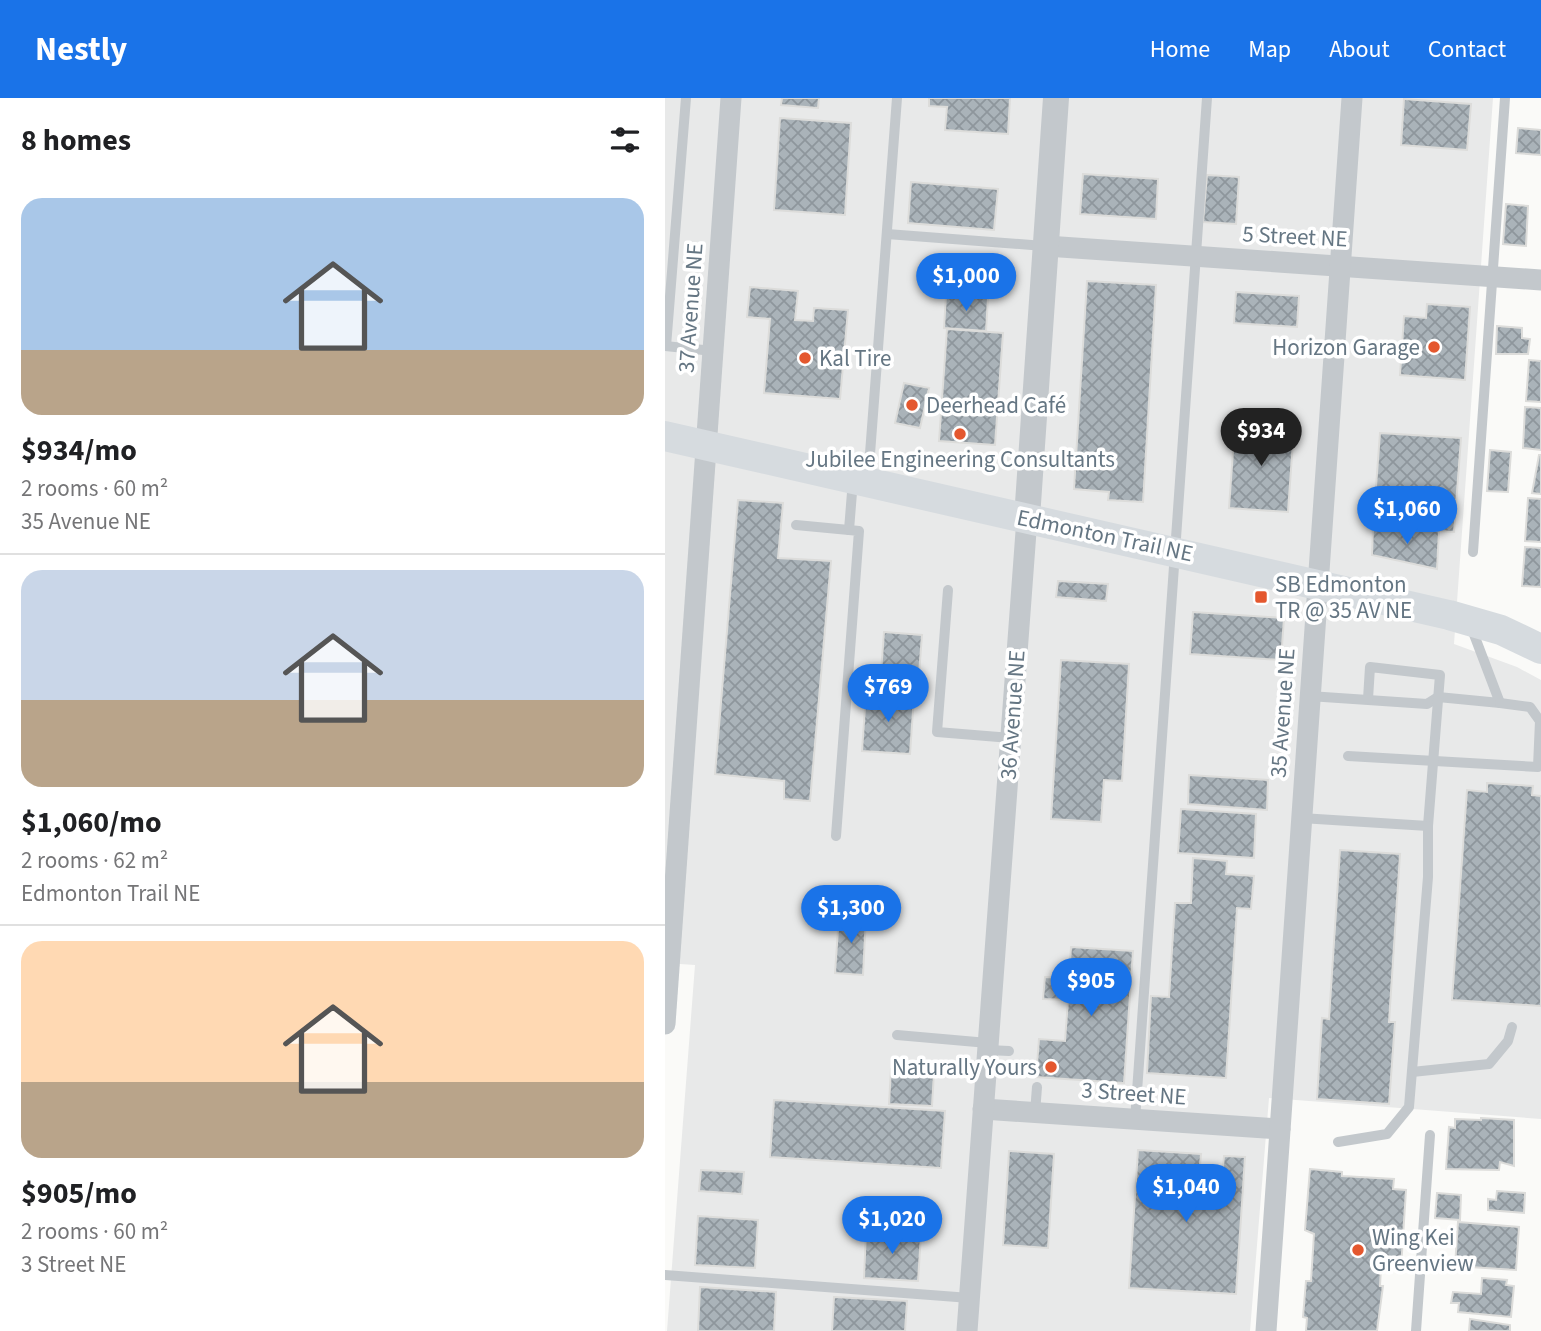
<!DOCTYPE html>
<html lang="en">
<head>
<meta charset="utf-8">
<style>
  body { margin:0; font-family:"Source Sans 3",sans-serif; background:#f2f2f2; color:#202124; height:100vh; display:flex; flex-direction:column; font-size:26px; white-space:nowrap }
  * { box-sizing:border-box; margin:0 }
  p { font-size:23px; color:#757577 }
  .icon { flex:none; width:38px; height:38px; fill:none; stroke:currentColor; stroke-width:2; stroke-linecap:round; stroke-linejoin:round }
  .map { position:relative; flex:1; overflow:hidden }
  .drawer { display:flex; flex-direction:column; background:#fff; width:665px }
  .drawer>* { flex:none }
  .price { position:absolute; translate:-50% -60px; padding:0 16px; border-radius:24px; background:#1a73e8; color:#fff; font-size:23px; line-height:46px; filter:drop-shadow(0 2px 4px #0008) }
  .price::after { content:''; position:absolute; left:50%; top:42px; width:21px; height:16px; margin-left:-10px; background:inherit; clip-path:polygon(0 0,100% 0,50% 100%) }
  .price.selected { background:#222; color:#fff }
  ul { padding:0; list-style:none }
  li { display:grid; align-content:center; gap:14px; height:371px; padding:0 21px }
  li+li { border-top:2px solid #e0e0e0 }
  li span { display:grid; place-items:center; height:217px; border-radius:21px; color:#555 }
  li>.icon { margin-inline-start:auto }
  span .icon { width:126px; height:126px; fill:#fffc; stroke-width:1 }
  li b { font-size:30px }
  h2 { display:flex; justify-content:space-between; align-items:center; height:84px; padding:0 21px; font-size:30px }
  header { display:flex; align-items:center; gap:42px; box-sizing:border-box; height:98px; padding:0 35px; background:#1a73e8; color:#fff }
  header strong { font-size:33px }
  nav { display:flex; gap:38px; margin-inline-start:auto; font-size:24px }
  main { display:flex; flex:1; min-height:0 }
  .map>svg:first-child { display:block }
  .built { fill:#e8e9e9 }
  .building { fill:url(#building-cross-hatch); stroke:#dcdcda; stroke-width:2 }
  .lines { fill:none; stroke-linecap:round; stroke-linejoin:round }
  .service { stroke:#c3c8cc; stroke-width:10 }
  .minor { stroke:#c3c8cc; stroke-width:21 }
  .tertiary { stroke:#c3c8cc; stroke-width:26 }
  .secondary { stroke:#d6dbdf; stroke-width:30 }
  .poi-dot { fill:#e4572e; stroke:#fff; stroke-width:2.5 }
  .labels { text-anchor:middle; stroke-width:7; stroke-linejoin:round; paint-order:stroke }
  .street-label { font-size:23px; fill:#657683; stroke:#fff }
  .poi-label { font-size:23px; fill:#657683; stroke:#fff; text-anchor:start }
</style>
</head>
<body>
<header>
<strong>Nestly</strong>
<nav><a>Home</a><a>Map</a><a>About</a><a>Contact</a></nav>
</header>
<main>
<section class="drawer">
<h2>8 homes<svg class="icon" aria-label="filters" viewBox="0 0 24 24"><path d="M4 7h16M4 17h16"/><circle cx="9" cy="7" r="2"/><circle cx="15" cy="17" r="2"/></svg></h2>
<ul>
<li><span style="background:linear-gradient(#a9c7e8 70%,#b9a48a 0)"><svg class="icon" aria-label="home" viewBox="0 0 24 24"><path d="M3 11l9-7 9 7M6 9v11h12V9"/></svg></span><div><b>$934/mo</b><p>2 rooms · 60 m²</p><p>35 Avenue NE</p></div></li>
<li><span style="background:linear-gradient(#c9d6e8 60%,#b9a48a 0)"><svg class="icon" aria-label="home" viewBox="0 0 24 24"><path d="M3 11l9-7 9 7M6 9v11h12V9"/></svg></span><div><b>$1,060/mo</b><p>2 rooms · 62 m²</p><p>Edmonton Trail NE</p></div></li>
<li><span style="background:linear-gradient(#ffd9b3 65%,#b9a48a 0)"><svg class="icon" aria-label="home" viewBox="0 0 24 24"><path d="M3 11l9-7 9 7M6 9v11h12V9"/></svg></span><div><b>$905/mo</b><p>2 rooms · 60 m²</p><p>3 Street NE</p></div></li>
</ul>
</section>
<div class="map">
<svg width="876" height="1233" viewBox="0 0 876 1233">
  <defs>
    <pattern id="building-cross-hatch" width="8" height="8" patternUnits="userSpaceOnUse" patternTransform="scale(1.75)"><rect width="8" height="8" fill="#aab3b9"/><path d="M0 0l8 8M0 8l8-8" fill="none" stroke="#8e969c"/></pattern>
  </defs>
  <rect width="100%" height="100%" fill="#fafaf8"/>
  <polygon class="built" points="0,0 828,0 789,546 852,569 876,582 876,1021 604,1000 585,1233 2,1233 30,867 0,865"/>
  <g class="building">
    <polygon points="117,0 154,0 153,10 116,7"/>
    <polygon points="264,0 345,0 343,36 280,32 282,9 264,8"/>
    <polygon points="739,1 806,6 802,52 736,47"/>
    <polygon points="115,20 186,25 180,117 109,112"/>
    <polygon points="853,30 876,32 876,57 851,55"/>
    <polygon points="418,76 493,81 491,121 415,116"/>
    <polygon points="542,77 574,79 571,126 538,124"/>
    <polygon points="246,84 333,91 329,132 243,125"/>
    <polygon points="841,106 863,108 861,148 838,146"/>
    <polygon points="422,183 491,187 478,404 443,402 444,394 409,391"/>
    <polygon points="85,189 133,193 130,222 148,223 149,210 183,212 175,301 99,295 105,221 82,219"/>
    <polygon points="571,194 634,198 632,229 569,225"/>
    <polygon points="281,197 323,200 321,233 279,230"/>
    <polygon points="762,206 805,209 800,282 735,277 739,218 761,220"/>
    <polygon points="832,228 857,230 857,240 865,241 863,256 831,256"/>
    <polygon points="282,231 338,235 330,347 274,343"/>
    <polygon points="864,262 876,263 876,304 861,303"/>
    <polygon points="239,285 264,290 255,330 230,325"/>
    <polygon points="860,309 876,310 876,352 858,350"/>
    <polygon points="570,325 629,329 623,414 564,410"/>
    <polygon points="715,335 796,340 789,434 708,429"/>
    <polygon points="825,352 846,354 843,394 822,393"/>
    <polygon points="874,357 876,357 876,396 867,395"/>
    <polygon points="863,400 876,401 876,444 860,443"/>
    <polygon points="73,402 118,405 113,460 166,463 145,703 119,701 119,683 50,676"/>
    <polygon points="708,429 774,433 772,471 707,457"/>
    <polygon points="860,449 876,450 876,489 857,488"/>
    <polygon points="393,483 443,486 441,503 391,499"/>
    <polygon points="528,514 619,520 616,562 525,556"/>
    <polygon points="219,534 257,537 253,590 215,588"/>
    <polygon points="396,562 464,566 457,683 439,682 436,724 386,721"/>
    <polygon points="201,595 249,598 245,656 197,653"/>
    <polygon points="524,677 603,682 602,712 523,706"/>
    <polygon points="822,685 868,688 867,697 876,698 876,908 787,902 802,692 822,694"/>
    <polygon points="516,711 591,716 589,760 513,755"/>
    <polygon points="675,752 735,756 724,924 730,924 724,1006 652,1001 657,920 664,921"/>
    <polygon points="528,760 562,763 561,776 589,778 586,811 572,810 561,980 482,975 486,898 504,899 510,805 526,805"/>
    <polygon points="174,817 201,819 198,877 170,875"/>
    <polygon points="406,849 468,853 459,985 371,979 374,941 400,943 403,902 378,901 380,879 404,880"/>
    <polygon points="226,971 269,974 267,1008 224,1006"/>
    <polygon points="109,1002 280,1013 276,1070 105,1059"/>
    <polygon points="816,1020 849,1022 849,1068 835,1064 834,1072 781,1071 784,1029 790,1030 790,1021 816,1022"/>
    <polygon points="473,1052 536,1056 534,1079 557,1080 559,1058 580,1059 571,1196 464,1190"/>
    <polygon points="344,1053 389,1056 383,1150 338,1147"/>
    <polygon points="645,1071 677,1074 677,1078 729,1081 728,1091 741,1092 736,1170 716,1169 715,1188 718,1188 712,1233 641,1233 642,1220 638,1219 641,1183 646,1183 649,1136 640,1132"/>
    <polygon points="36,1072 79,1074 77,1096 34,1093"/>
    <polygon points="832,1093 860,1095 859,1115 823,1112 823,1101 831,1102"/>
    <polygon points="772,1095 796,1097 795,1122 770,1120"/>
    <polygon points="33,1118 93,1122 90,1170 30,1167"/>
    <polygon points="793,1124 854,1129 851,1172 790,1168"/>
    <polygon points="201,1133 256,1137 253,1183 199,1180"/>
    <polygon points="817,1180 842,1182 841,1187 849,1188 846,1219 793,1214 794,1205 786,1205 788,1194 816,1196"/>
    <polygon points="35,1189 111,1194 109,1233 33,1233"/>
    <polygon points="169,1199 242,1203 240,1233 167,1233"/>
    <polygon points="805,1221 845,1227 845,1233 804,1233"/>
  </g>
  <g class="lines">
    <g class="service">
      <polyline points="222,136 379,148"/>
      <polyline points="0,248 48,253"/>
      <polyline points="1,248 21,0"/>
      <polyline points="203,382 232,0"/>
      <polyline points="131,427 184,432"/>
      <polyline points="808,454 840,0"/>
      <polyline points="283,492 272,634 346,640"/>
      <polyline points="644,598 762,606 773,599 835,605 805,526"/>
      <polyline points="683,658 873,669 875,623 865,609 835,605"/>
      <polyline points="636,720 763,728 775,577 705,569 703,601"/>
      <polyline points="171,738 194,433 184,432 188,382"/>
      <polyline points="232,937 323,945"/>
      <polyline points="323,952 344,953"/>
      <polyline points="747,974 824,966 843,943 847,929"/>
      <polyline points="370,1015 372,989"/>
      <polyline points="470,1022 542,0"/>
      <polyline points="673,1044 722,1036 744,1009 763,779 763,728"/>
      <polyline points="0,1177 305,1200"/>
      <polyline points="751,1233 765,1037"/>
    </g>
    <g class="minor">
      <polyline points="381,148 876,182"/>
      <polyline points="0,926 66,0"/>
      <polyline points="318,1011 615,1031"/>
      <polyline points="302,1233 362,420"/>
      <polyline points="601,1233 687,0"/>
    </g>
    <polyline class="tertiary" points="362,420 391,0"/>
    <polyline class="secondary" points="0,338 784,517 836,532 876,551"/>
  </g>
  <g class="poi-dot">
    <circle cx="769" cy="249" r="7"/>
    <circle cx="140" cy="260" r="7"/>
    <circle cx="247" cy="307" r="7"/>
    <circle cx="295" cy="336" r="7"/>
    <rect x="589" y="492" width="14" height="14" rx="3.5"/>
    <circle cx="386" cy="969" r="7"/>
    <circle cx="693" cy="1152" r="7"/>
  </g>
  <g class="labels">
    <g class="street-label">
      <text transform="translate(630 138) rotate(3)" y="8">5 Street NE</text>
      <text transform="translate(25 210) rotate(-86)" y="8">37 Avenue NE</text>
      <text transform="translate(440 437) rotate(12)" y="8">Edmonton Trail NE</text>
      <text transform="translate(617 615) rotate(-86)" y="8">35 Avenue NE</text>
      <text transform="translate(347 617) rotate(-86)" y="8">36 Avenue NE</text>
      <text transform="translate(469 995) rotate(4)" y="8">3 Street NE</text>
    </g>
    <g class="poi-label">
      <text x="755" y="257" text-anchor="end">Horizon Garage</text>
      <text x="154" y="268">Kal Tire</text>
      <text x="261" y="315">Deerhead Café</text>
      <text x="295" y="369" text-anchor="middle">Jubilee Engineering Consultants</text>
      <text x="610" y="494">SB Edmonton<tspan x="610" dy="26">TR @ 35 AV NE</tspan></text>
      <text x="372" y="977" text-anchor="end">Naturally Yours</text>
      <text x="707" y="1147">Wing Kei<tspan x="707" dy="26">Greenview</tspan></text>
    </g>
  </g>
</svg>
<b class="price" style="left:301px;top:215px">$1,000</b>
<b class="price selected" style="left:596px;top:370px">$934</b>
<b class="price" style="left:742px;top:448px">$1,060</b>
<b class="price" style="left:223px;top:626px">$769</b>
<b class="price" style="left:186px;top:847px">$1,300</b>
<b class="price" style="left:426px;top:920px">$905</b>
<b class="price" style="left:521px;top:1126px">$1,040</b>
<b class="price" style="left:227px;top:1158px">$1,020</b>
</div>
</main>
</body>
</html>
